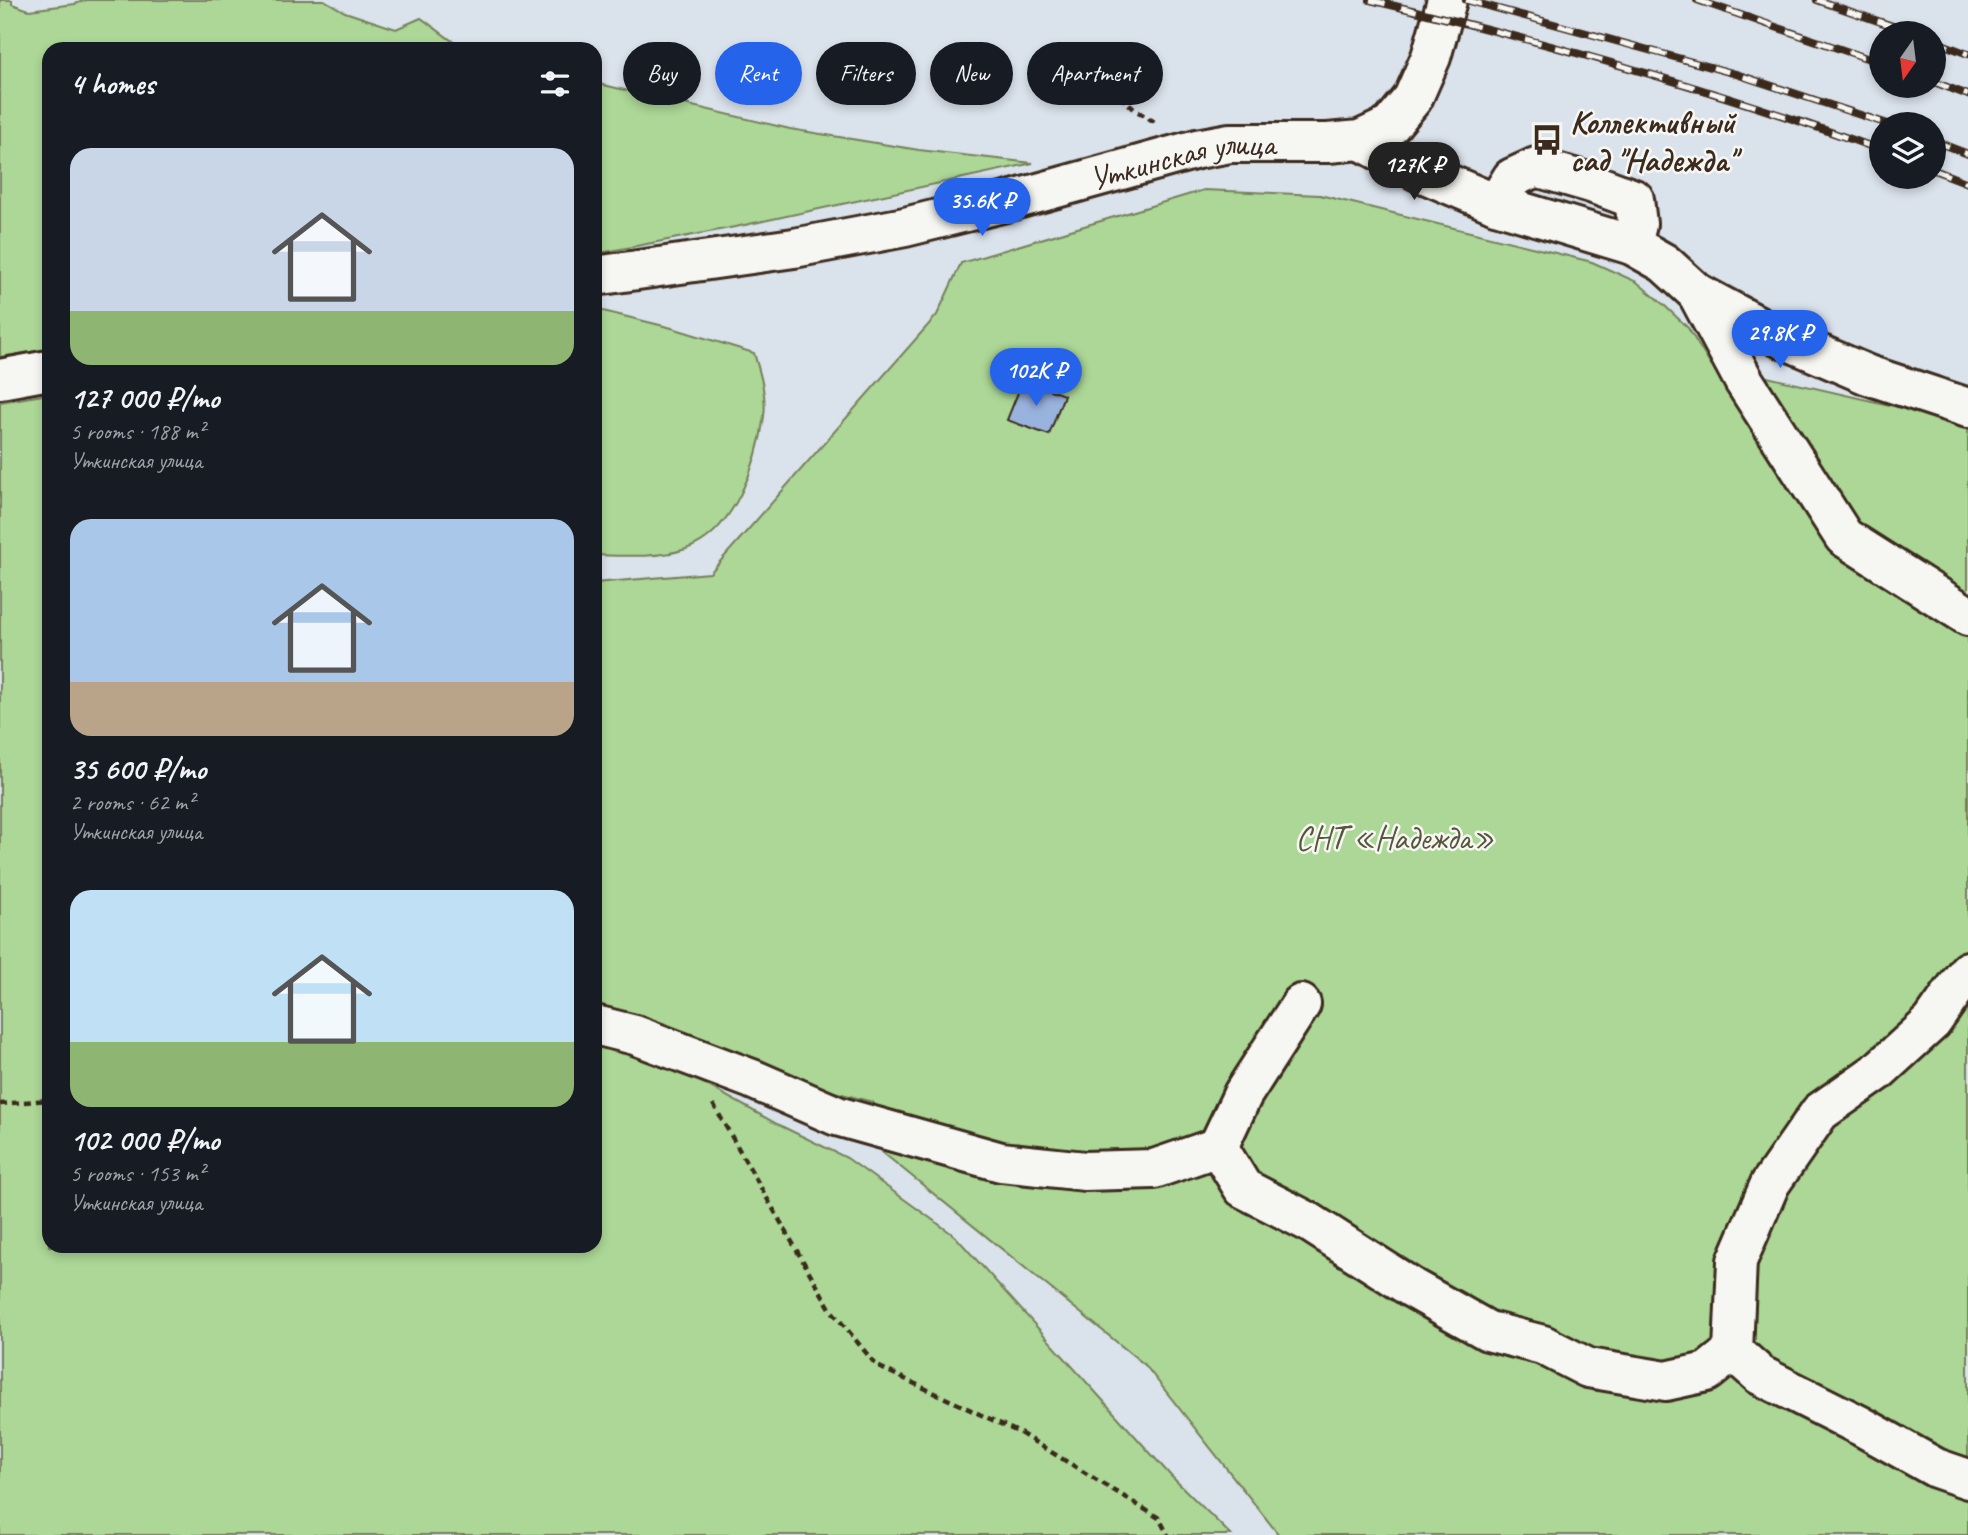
<!DOCTYPE html>
<html lang="en">
<head>
<meta charset="utf-8">
<style>
  body { margin:0; font-family:Caveat,sans-serif; background:#242831; color:#f1f3f6; height:100vh; display:flex; flex-direction:column; font-size:26px; white-space:nowrap }
  * { box-sizing:border-box; margin:0 }
  p { font-size:23px; color:#9ea1a6 }
  .icon { flex:none; width:38px; height:38px; fill:none; stroke:currentColor; stroke-width:2; stroke-linecap:round; stroke-linejoin:round }
  .map { position:relative; flex:1; overflow:hidden }
  .side { position:absolute; left:42px; top:42px; width:560px; height:1211px; display:flex; flex-direction:column; background:#171b24; border-radius:21px; box-shadow:0 4px 10px #0003 }
  .side>* { flex:none }
  .hud { position:absolute; left:623px; top:42px; width:665px; height:63px; display:flex; gap:14px }
  .needle { width:46px; rotate:194deg }
  .controls { position:absolute; left:1869px; top:21px; display:grid; gap:14px }
  .controls a { display:grid; place-items:center; width:77px; height:77px; border-radius:50%; background:#171b24; box-shadow:0 4px 10px #0003; font-size:35px }
  .price { position:absolute; translate:-50% -60px; padding:0 16px; border-radius:24px; background:#2563eb; color:#fff; font-size:23px; line-height:46px; filter:drop-shadow(0 2px 4px #0008) }
  .price::after { content:''; position:absolute; left:50%; top:42px; width:21px; height:16px; margin-left:-10px; background:inherit; clip-path:polygon(0 0,100% 0,50% 100%) }
  .price.current { background:#222; color:#fff }
  ul { padding:0; list-style:none }
  li { display:grid; align-content:center; gap:14px; height:371px; padding:0 28px }
  li span { display:grid; place-items:center; height:217px; border-radius:21px; color:#555 }
  li>.icon { margin-inline-start:auto }
  span .icon { width:126px; height:126px; fill:#fffc; stroke-width:1 }
  li b { font-size:30px }
  h2 { display:flex; justify-content:space-between; align-items:center; height:84px; padding:0 28px; font-size:30px }
  .chip { padding:0 24px; border-radius:32px; background:#171b24; box-shadow:0 4px 10px #0003; font-size:24px; line-height:63px }
  .chip.current { background:#2563eb; color:#fff }
  .map>svg:first-child { display:block }
  .green { fill:#acd796; stroke:#74805a; stroke-width:2 }
  .building { fill:#99b3df; stroke:#3b2a1e; stroke-width:2 }
  .lines { fill:none; stroke-linecap:round; stroke-linejoin:round }
  .minor-casing { stroke:#3b2a1e; stroke-width:44 }
  .path { stroke:#3b2a1e; stroke-width:4.5; stroke-dasharray:7 5; stroke-linecap:butt }
  .minor { stroke:#f6f6f2; stroke-width:38 }
  .rail-casing { stroke:#3b2a1e; stroke-width:8 }
  .rail { stroke:#f6f6f2; stroke-width:5; stroke-dasharray:16; stroke-linecap:butt }
  .labels { text-anchor:middle; stroke-width:5; stroke-linejoin:round; paint-order:stroke }
  .poi-label { font-size:33px; font-weight:bold; fill:#3b2a1e; stroke:#f6f6f2; text-anchor:start }
  .street-label { font-size:33px; fill:#3b2a1e; stroke:#f6f6f2 }
  .park-label { font-size:33px; fill:#57553c; stroke:#f6f6f2 }
</style>
</head>
<body>
<div class="map">
<svg width="1968" height="1535" viewBox="0 0 1968 1535">
  <rect width="100%" height="100%" fill="#dae2ec"/>
  <filter id="ink" filterUnits="userSpaceOnUse"><feTurbulence type="fractalNoise" baseFrequency=".0143" numOctaves="2"/><feDisplacementMap in="SourceGraphic" scale="14" xChannelSelector="R" yChannelSelector="G"/><feConvolveMatrix kernelMatrix="1 2 1 2 8 2 1 2 1" color-interpolation-filters="sRGB"/></filter>
  <g filter="url(#ink)">
    <g class="green">
      <polygon points="0,0 12,0 12,4 29,10 75,4 86,0 324,0 345,12 396,29 421,18 451,40 476,49 49,49 49,349 0,357"/>
      <polygon points="595,83 790,129 919,150 1033,163 740,226 595,254"/>
      <polygon points="1204,190 1320,195 1592,262 1637,282 1664,305 1688,328 1710,364 1968,423 1968,1535 1279,1535 1145,1365 882,1152 873,1102 823,1089 595,1008 595,583 710,573 937,315 961,263"/>
      <path d="M595,309L672,328L754,353C760,373 767,395 764,416C758,462 734,533 686,549C660,558 623,556 595,555Z"/>
      <polygon points="49,394 49,1246 595,1246 595,1044 665,1062 777,1124 847,1158 955,1236 1171,1476 1231,1535 0,1535 0,402"/>
    </g>
    <polygon class="building" points="1023,380 1064,395 1049,435 1007,420"/>
    <g class="lines">
      <defs>
        <g id="minor">
          <polyline points="1360,140 1418,171 1496,204 1632,245 1664,263 1697,293 1777,336 1868,375 1968,408"/>
          <polyline points="1496,204 1512,178 1536,167 1591,183 1634,199 1637,224 1632,245"/>
          <path id="s1" d="M595,276L794,248L905,227L1006,202L1197,149L1230,143H1328L1360,140L1390,126L1413,98L1431,57L1447,0"/>
          <polyline points="1697,293 1744,381 1844,537 1968,616"/>
          <polyline points="0,379 49,370"/>
          <polyline points="595,1025 635,1035 752,1079 837,1116 1001,1162 1085,1171 1154,1169 1218,1147 1243,1188 1309,1222 1412,1288 1488,1331 1543,1345 1588,1368 1666,1381 1707,1372 1733,1351 1737,1261 1770,1184 1820,1112 1877,1072 1932,1022 1968,971"/>
          <polyline points="1218,1147 1243,1094 1301,1004"/>
          <polyline points="1733,1351 1760,1375 1861,1426 1936,1468 1968,1479"/>
        </g>
      </defs>
      <use href="#minor" class="minor-casing"/>
      <g class="path">
        <polyline points="1120,96 1135,110 1155,122"/>
        <polyline points="0,1104 49,1100"/>
        <polyline points="713,1104 831,1310 877,1366 1020,1433 1159,1518 1168,1535"/>
      </g>
      <use href="#minor" class="minor"/>
      <defs>
        <g id="rail">
          <path d="M1370,0C1543,41 1714,89 1881,150"/>
          <polyline points="1466,0 1736,74 1888,124"/>
          <polyline points="1697,0 1881,63"/>
          <polyline points="1817,0 1913,33"/>
          <polyline points="1934,41 1968,54"/>
          <polyline points="1934,82 1968,95"/>
          <polyline points="1934,141 1968,154"/>
          <polyline points="1934,170 1968,183"/>
        </g>
      </defs>
      <use href="#rail" class="rail-casing"/>
      <use href="#rail" class="rail"/>
    </g>
  </g>
  <defs>
    <symbol id="bus-bare" viewBox="-9 -9 18 18"><path d="M-5-6H5V4H4V6H2V4H-2V6H-4V4H-5ZM-3.5-4V0h7V-4ZM-3.5 1.2v1.5H-2V1.2ZM2 1.2v1.5H3.5V1.2Z" fill="#3b2a1e" stroke="#f6f6f2" stroke-width="2.5" paint-order="stroke"/></symbol>
  </defs>
  <g fill-rule="evenodd">
    <use href="#bus-bare" x="1525" y="118" width="44" height="44"/>
  </g>
  <g class="labels">
    <g class="poi-label">
      <text x="1570" y="133">Коллективный<tspan x="1570" dy="38">сад "Надежда"</tspan></text>
    </g>
    <g class="street-label">
      <text dy="12" stroke="none"><textPath href="#s1" startOffset="600">Уткинская улица</textPath></text>
    </g>
    <g class="park-label">
      <text x="1395" y="849">СНТ «Надежда»</text>
    </g>
  </g>
</svg>
<div class="controls">
<a><svg class="needle" viewBox="-14 -14 28 28"><path d="M0-13l5 13h-10z" fill="#e53935"/><path d="M0 13l5-13h-10z" fill="#9ea1a6"/></svg></a>
<a><svg class="icon" aria-label="layers" viewBox="0 0 24 24"><path d="M12 4l9 5-9 5-9-5zM3 14l9 5 9-5"/></svg></a>
</div>
<b class="price current" style="left:1414px;top:202px">127K ₽</b>
<b class="price" style="left:982px;top:238px">35.6K ₽</b>
<b class="price" style="left:1780px;top:370px">29.8K ₽</b>
<b class="price" style="left:1036px;top:408px">102K ₽</b>
<div class="hud">
<a class="chip">Buy</a>
<a class="chip current">Rent</a>
<a class="chip">Filters</a>
<a class="chip">New</a>
<a class="chip">Apartment</a>
</div>
<section class="side">
<h2>4 homes<svg class="icon" aria-label="filters" viewBox="0 0 24 24"><path d="M4 7h16M4 17h16"/><circle cx="9" cy="7" r="2"/><circle cx="15" cy="17" r="2"/></svg></h2>
<ul>
<li><span style="background:linear-gradient(#c9d6e8 75%,#8fb573 0)"><svg class="icon" aria-label="home" viewBox="0 0 24 24"><path d="M3 11l9-7 9 7M6 9v11h12V9"/></svg></span><div><b>127 000 ₽/mo</b><p>5 rooms · 188 m²</p><p>Уткинская улица</p></div></li>
<li><span style="background:linear-gradient(#a9c7e8 75%,#b9a48a 0)"><svg class="icon" aria-label="home" viewBox="0 0 24 24"><path d="M3 11l9-7 9 7M6 9v11h12V9"/></svg></span><div><b>35 600 ₽/mo</b><p>2 rooms · 62 m²</p><p>Уткинская улица</p></div></li>
<li><span style="background:linear-gradient(#bfe0f5 70%,#8fb573 0)"><svg class="icon" aria-label="home" viewBox="0 0 24 24"><path d="M3 11l9-7 9 7M6 9v11h12V9"/></svg></span><div><b>102 000 ₽/mo</b><p>5 rooms · 153 m²</p><p>Уткинская улица</p></div></li>
</ul>
</section>
</div>
</body>
</html>
